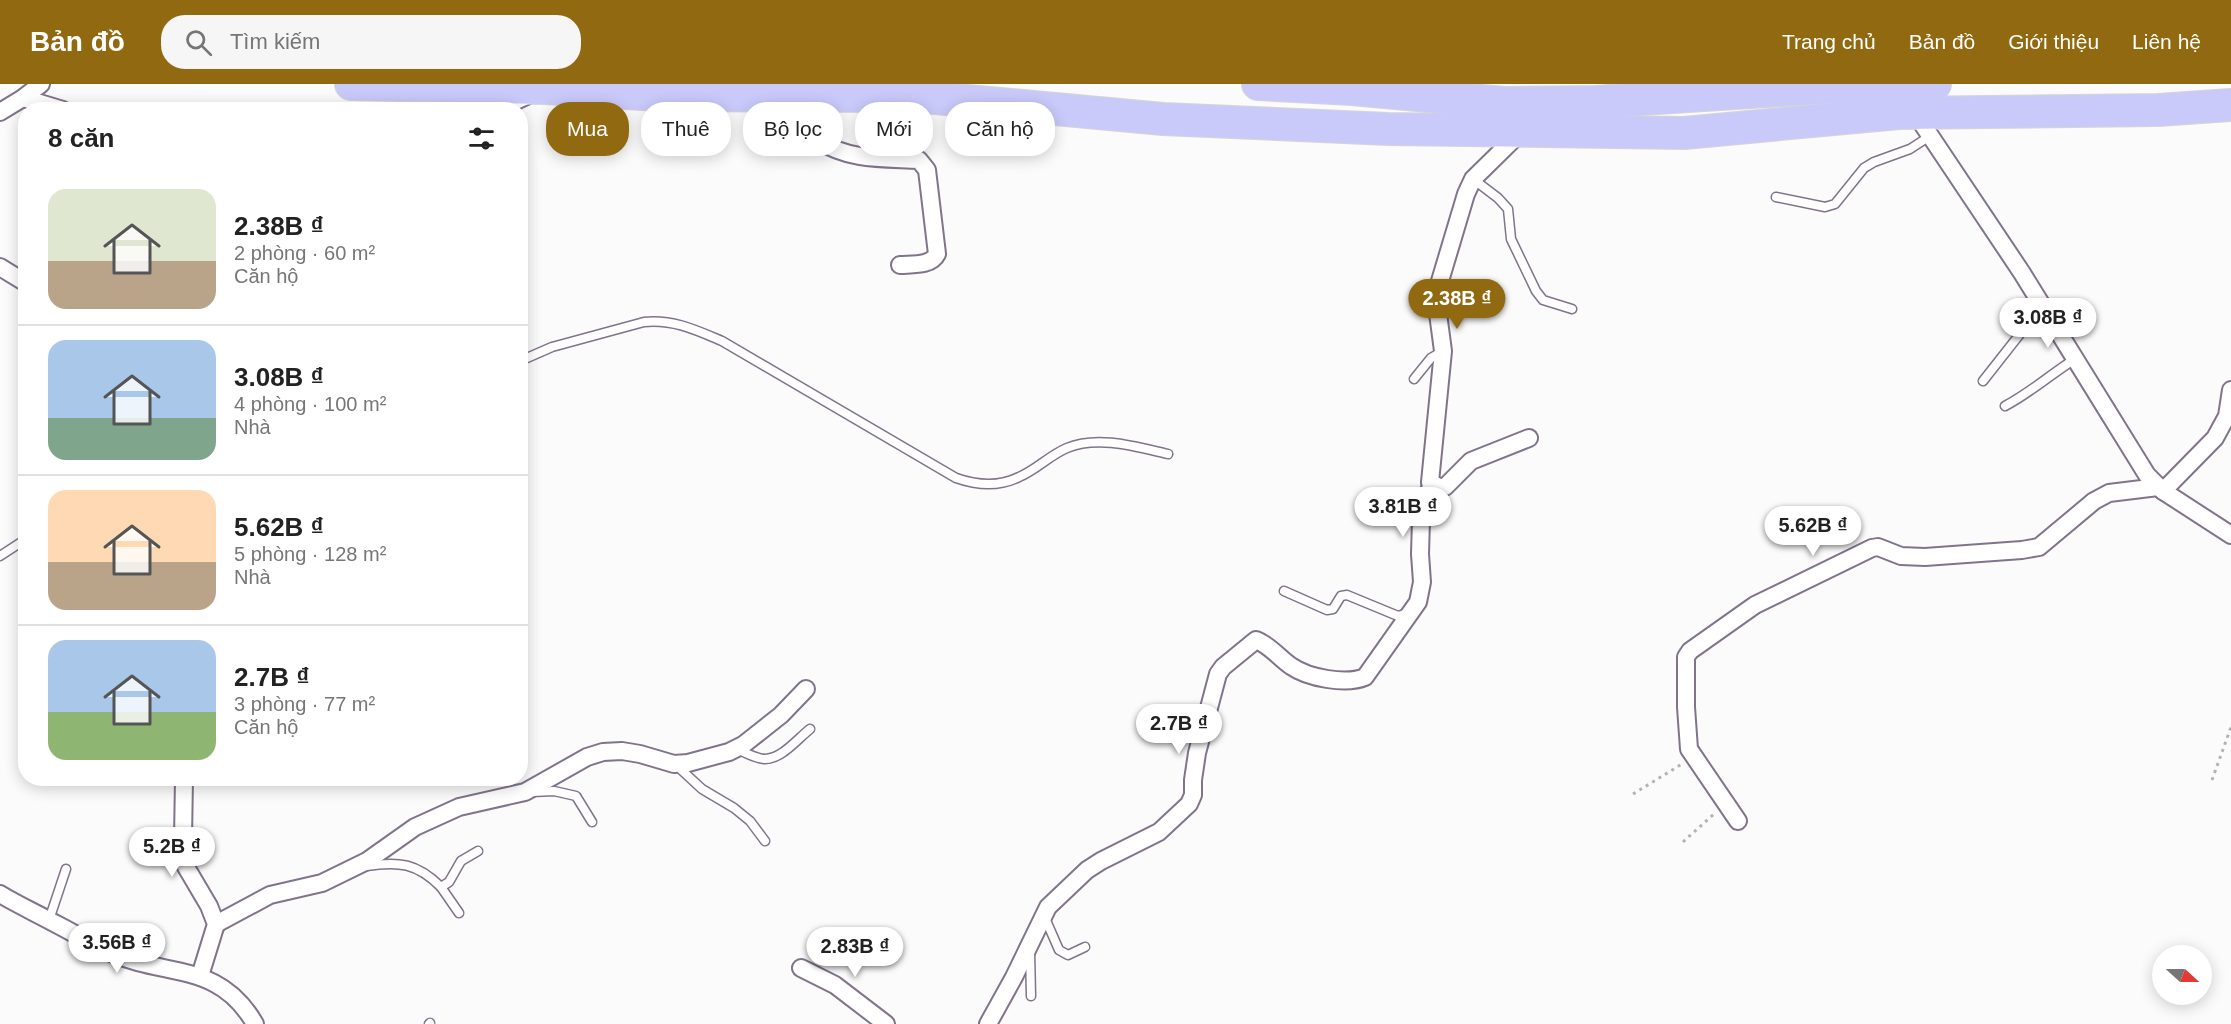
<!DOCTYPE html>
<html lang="vi">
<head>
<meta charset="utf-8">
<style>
  body { margin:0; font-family:Helvetica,sans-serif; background:#f6f6f6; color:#222; height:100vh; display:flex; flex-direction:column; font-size:22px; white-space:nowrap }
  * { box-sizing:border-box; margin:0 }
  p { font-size:20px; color:#767676 }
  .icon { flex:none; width:33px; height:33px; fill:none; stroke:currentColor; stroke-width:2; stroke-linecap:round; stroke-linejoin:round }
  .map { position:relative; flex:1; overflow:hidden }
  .drawer { position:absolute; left:18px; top:18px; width:510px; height:684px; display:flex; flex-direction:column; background:#fff; border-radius:24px; box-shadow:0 3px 15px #0003 }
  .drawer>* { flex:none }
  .top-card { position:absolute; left:546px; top:18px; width:570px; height:54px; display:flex; gap:12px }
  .needle { width:39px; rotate:111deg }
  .fabs { position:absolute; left:2152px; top:861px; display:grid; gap:12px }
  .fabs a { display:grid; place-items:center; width:60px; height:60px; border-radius:50%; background:#fff; box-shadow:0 3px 15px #0003; font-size:30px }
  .price { position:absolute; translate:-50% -51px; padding:0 14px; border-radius:21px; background:#fff; color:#222; font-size:20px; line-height:39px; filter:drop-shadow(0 2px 3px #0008) }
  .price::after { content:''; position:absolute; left:50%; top:36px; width:18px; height:14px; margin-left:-9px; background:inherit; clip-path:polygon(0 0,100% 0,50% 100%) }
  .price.current { background:#916911; color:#fff }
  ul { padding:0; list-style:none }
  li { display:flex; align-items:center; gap:18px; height:150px; padding:0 30px }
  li+li { border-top:2px solid #e0e0e0 }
  li span { display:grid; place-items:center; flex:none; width:168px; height:120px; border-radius:18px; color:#555 }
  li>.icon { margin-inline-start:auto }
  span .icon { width:72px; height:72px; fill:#fffc; stroke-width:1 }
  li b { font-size:26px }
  h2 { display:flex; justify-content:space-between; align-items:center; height:72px; padding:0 30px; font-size:26px }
  .tag { padding:0 21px; border-radius:24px; background:#fff; box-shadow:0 3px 15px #0003; font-size:21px; line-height:54px }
  .tag.current { background:#916911; color:#fff }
  header { display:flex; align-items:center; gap:36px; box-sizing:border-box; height:84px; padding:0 30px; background:#916911; color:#fff }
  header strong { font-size:28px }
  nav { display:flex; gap:33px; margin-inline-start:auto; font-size:21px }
  .search { width:420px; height:54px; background:#f6f6f6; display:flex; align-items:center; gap:15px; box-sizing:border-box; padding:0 21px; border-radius:24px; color:#767676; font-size:22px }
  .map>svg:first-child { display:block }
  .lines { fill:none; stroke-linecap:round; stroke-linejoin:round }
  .lane-casing { stroke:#80748a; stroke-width:11 }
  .street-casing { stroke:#80748a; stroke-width:20 }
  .highway-casing { stroke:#d6d5d6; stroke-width:34 }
  .path { stroke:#b4b2b5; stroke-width:3; stroke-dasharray:3 4.5; stroke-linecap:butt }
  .lane { stroke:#fff; stroke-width:8 }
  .street { stroke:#fff; stroke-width:16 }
  .highway { stroke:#c9cafa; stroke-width:32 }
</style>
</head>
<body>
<header>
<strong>Bản đồ</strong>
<div class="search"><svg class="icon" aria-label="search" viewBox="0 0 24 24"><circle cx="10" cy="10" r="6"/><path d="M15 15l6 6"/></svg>Tìm kiếm</div>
<nav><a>Trang chủ</a><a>Bản đồ</a><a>Giới thiệu</a><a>Liên hệ</a></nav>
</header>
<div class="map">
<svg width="2231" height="940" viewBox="0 0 2231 940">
  <rect width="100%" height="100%" fill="#fbfbfb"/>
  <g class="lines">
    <defs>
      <g id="lane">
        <polyline points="1473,95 1498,114 1508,125 1511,155 1536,207 1543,216 1572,225"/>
        <polyline points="1776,113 1825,123 1835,120 1864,84 1874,78 1910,65 1930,52"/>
        <path d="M520,277L552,263L644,238C673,235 696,246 722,257L956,394C976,401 999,403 1019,393C1036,386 1050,371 1067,364C1098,351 1137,363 1168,370"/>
        <polyline points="1414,295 1431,274 1443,267"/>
        <polyline points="1983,297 2042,222"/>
        <path d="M2005,322C2030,309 2051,290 2075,275"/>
        <polyline points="0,472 26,455"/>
        <polyline points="1284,507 1327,526 1333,525 1341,512 1347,511 1398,532 1408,529"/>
        <path d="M737,665C744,668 751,672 759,674C778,680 796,656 810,645"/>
        <polyline points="675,680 702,705 734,724 750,737 765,757"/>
        <polyline points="532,708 554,707 576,712 592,738"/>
        <path d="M366,782C399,777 417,779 441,803L449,798L461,777L478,767"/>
        <polyline points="441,803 459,829"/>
        <polyline points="1045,834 1059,866 1068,871 1085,863"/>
        <polyline points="49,836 66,785"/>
        <polyline points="1030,867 1031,912"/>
        <polyline points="429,940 430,939"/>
      </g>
      <g id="street">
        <polyline points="23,14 63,26"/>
        <path d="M771,14C788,28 803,44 820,57C849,77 887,74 919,76L927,86L937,170C931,182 913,180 900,181"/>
        <polyline points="496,26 531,10"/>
        <polyline points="0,28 23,14 41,0"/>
        <polyline points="1915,29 2022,189 2147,391 2163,407 2231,451"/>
        <polyline points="1521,48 1473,95 1466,110 1440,197 1437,222 1443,267 1430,398 1439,403 1445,403 1471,377 1529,354"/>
        <polyline points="0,183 26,199"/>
        <polyline points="2163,407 2215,354 2227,332 2231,306"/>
        <polyline points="184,694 183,755 186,783 209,822 216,840 200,892"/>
        <polyline points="1738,737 1689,665 1686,623 1686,573 1690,567 1755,521 1872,464 1878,463 1901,472 1925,473 2022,466 2039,463 2094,417 2109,409 2158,403"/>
        <path d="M0,810C18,821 38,830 56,840C74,849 91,860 109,868C167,894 219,877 255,940"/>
        <polyline points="216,840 270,811 322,799 367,777 415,743 459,723 525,708 587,673 603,668 622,667 640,670 674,680 688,679 729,668 743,661 781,631 806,605"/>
        <polyline points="801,884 835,901 886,940"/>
        <path d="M988,940L1014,893L1048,823L1087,786L1101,777L1159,748L1189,720L1193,711V696L1197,669L1218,590L1223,583L1256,556C1270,561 1279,574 1291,582C1308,594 1346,601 1365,593L1418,518L1422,498L1420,470L1421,435L1426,413L1432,401"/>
      </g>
      <g id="highway">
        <polyline points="351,0 545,4 659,11 914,12 1163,35 1388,45 1684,49 1899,29 2158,26 2231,21"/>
        <polyline points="1258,0 1352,5 1504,19 1595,18 1831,3 1935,0"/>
      </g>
    </defs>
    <use href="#lane" class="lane-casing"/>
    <use href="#street" class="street-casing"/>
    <use href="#highway" class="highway-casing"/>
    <g class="path">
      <polyline points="2212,696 2231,643"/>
      <polyline points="1633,710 1682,680"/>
      <polyline points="1683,758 1715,729"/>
    </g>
    <use href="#lane" class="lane"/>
    <use href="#street" class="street"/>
    <use href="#highway" class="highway"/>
  </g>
</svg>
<div class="fabs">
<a><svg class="needle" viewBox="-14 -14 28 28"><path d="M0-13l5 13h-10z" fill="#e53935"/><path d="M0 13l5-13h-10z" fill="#767676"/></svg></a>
</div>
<b class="price current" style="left:1457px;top:246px">2.38B ₫</b>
<b class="price" style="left:2048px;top:265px">3.08B ₫</b>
<b class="price" style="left:1403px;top:454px">3.81B ₫</b>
<b class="price" style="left:1813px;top:473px">5.62B ₫</b>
<b class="price" style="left:1179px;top:671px">2.7B ₫</b>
<b class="price" style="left:172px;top:794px">5.2B ₫</b>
<b class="price" style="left:117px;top:890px">3.56B ₫</b>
<b class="price" style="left:855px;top:894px">2.83B ₫</b>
<div class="top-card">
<a class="tag current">Mua</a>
<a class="tag">Thuê</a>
<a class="tag">Bộ lọc</a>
<a class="tag">Mới</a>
<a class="tag">Căn hộ</a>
</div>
<section class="drawer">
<h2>8 căn<svg class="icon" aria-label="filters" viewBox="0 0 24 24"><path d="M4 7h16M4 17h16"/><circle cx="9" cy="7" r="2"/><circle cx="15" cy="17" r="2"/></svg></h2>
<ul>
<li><span style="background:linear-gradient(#dfe7d0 60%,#b9a48a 0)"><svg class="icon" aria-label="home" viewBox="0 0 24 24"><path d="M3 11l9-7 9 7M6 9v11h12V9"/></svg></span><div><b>2.38B ₫</b><p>2 phòng · 60 m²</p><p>Căn hộ</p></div></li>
<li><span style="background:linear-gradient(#a9c7e8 65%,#7fa58c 0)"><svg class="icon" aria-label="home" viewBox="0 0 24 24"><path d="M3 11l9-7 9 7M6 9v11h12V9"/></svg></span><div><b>3.08B ₫</b><p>4 phòng · 100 m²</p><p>Nhà</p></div></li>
<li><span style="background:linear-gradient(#ffd9b3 60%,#b9a48a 0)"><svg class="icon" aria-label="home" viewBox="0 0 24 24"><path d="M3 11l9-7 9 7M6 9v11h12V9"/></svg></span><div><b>5.62B ₫</b><p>5 phòng · 128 m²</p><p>Nhà</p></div></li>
<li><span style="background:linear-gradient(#a9c7e8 60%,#8fb573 0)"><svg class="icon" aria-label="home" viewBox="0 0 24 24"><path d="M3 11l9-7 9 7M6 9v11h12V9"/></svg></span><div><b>2.7B ₫</b><p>3 phòng · 77 m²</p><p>Căn hộ</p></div></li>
</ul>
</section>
</div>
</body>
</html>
